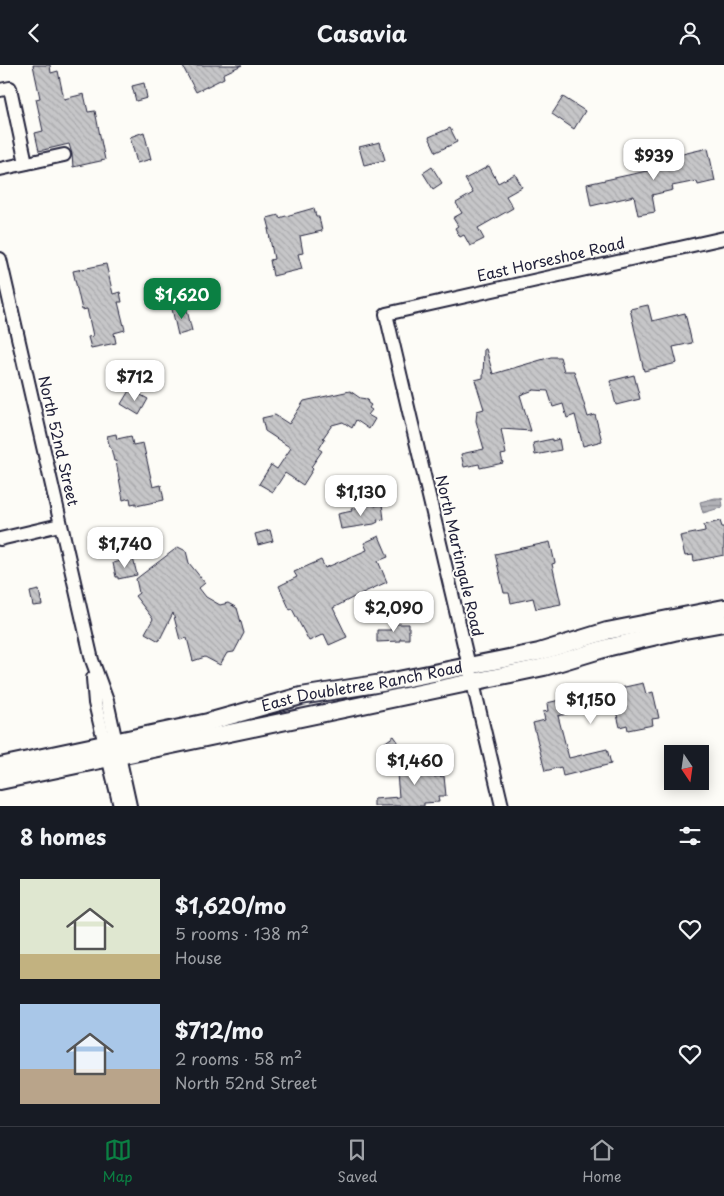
<!DOCTYPE html>
<html lang="en">
<head>
<meta charset="utf-8">
<style>
  body { margin:0; font-family:"Playpen Sans",sans-serif; background:#20242c; color:#f1f3f6; height:100vh; display:flex; flex-direction:column; font-size:19px; white-space:nowrap }
  * { box-sizing:border-box; margin:0 }
  p { font-size:16px; color:#9ea1a6 }
  .icon { flex:none; width:28px; height:28px; fill:none; stroke:currentColor; stroke-width:2; stroke-linecap:round; stroke-linejoin:round }
  .map { position:relative; height:741px; overflow:hidden }
  .side { display:flex; flex-direction:column; background:#171b24; flex:1 }
  .side>* { flex:none }
  .needle { width:32px; rotate:167deg }
  .controls { position:absolute; left:664px; top:680px; display:grid; gap:10px }
  .controls a { display:grid; place-items:center; width:45px; height:45px; border-radius:0px; background:#171b24; box-shadow:0 2px 12px #0003; font-size:25px }
  .price { position:absolute; translate:-50% -42px; padding:0 11px; border-radius:10px; background:#fff; color:#222; font-size:16px; line-height:32px; filter:drop-shadow(0 1px 2px #0008) }
  .price::after { content:''; position:absolute; left:50%; top:30px; width:15px; height:11px; margin-left:-8px; background:inherit; clip-path:polygon(0 0,100% 0,50% 100%) }
  .price.selected { background:#0b8043; color:#fff }
  ul { padding:0; list-style:none }
  li { display:flex; align-items:center; gap:15px; height:125px; padding:0 20px }
  li span { display:grid; place-items:center; flex:none; width:140px; height:100px; border-radius:0px; color:#555 }
  li>.icon { margin-inline-start:auto }
  span .icon { width:60px; height:60px; fill:#fffc; stroke-width:1 }
  li b { font-size:21px }
  h2 { display:flex; justify-content:space-between; align-items:center; height:60px; padding:0 20px; font-size:21px }
  header { display:flex; justify-content:space-between; align-items:center; height:65px; padding:0 20px; background:#171b24; font-size:22px; font-weight:700 }
  .tab-bar { display:flex; justify-content:space-around; align-items:center; height:70px; border-top:1px solid #363941; background:#171b24; font-size:14px; color:#9ea1a6 }
  .tab-bar a { display:grid; justify-items:center; gap:2px }
  .tab-bar .selected { color:#0b8043 }
  .map>svg:first-child { display:block }
  .water { fill:url(#water-rules); stroke:#787885 }
  .building { fill:url(#building-back-hatch); stroke:#22223b }
  .lines { fill:none; stroke-linecap:round; stroke-linejoin:round }
  .minor-casing { stroke:#22223b; stroke-width:16 }
  .major-casing { stroke:#22223b; stroke-width:20 }
  .minor { stroke:#fdfcf7; stroke-width:12 }
  .major { stroke:#fdfcf7; stroke-width:16 }
  .labels { text-anchor:middle; stroke-width:4; stroke-linejoin:round; paint-order:stroke }
  .street-label { font-size:15px; fill:#22223b; stroke:#fdfcf7 }
</style>
</head>
<body>
<header><svg class="icon" aria-label="back" viewBox="0 0 24 24"><path d="M15 5l-7 7 7 7"/></svg>Casavia<svg class="icon" aria-label="person" viewBox="0 0 24 24"><circle cx="12" cy="8" r="4"/><path d="M4 21q1-7 8-7t8 7"/></svg></header>
<div class="map">
<svg width="724" height="741" viewBox="0 0 724 741">
  <defs>
    <pattern id="water-rules" width="6" height="5" patternUnits="userSpaceOnUse" patternTransform="scale(1.25)"><rect width="6" height="5" fill="#b2b2b7"/><path d="M0 2.5h6" fill="none" stroke="#909096"/></pattern>
    <pattern id="building-back-hatch" width="6" height="6" patternUnits="userSpaceOnUse" patternTransform="scale(1.25)"><rect width="6" height="6" fill="#c6c6c8"/><path d="M-1 5l2 2M0 0l6 6M5-1l2 2" fill="none" stroke="#aaaaad"/></pattern>
  </defs>
  <rect width="100%" height="100%" fill="#fdfcf7"/>
  <filter id="ink" filterUnits="userSpaceOnUse"><feTurbulence type="fractalNoise" baseFrequency=".02" numOctaves="2"/><feDisplacementMap in="SourceGraphic" scale="10" xChannelSelector="R" yChannelSelector="G"/><feConvolveMatrix kernelMatrix="1 2 1 2 8 2 1 2 1" color-interpolation-filters="sRGB"/></filter>
  <g filter="url(#ink)">
    <polygon class="water" points="715,433 722,433 723,442 703,448 700,437"/>
    <g class="building">
      <polygon points="33,0 50,0 51,8 58,6 64,34 84,29 88,47 95,46 105,95 73,102 72,89 69,79 39,86 35,68 43,66 36,34 40,33"/>
      <polygon points="182,0 242,0 223,9 224,13 196,27"/>
      <polygon points="144,18 147,33 136,36 132,21"/>
      <polygon points="563,32 585,46 574,64 552,49"/>
      <polygon points="450,63 457,77 436,87 429,72"/>
      <polygon points="144,67 151,94 137,98 130,72"/>
      <polygon points="380,77 385,95 364,100 359,82"/>
      <polygon points="708,83 715,116 698,120 697,116 672,121 673,125 652,130 655,147 638,150 634,131 591,141 587,119 665,102 664,98 675,96 674,91"/>
      <polygon points="489,101 498,118 515,109 522,122 506,131 513,143 478,163 484,174 470,181 464,170 460,172 455,163 458,161 453,153 462,148 456,138 473,128 465,114"/>
      <polygon points="432,102 442,118 433,124 423,108"/>
      <polygon points="314,143 316,152 319,152 322,166 300,171 303,188 298,189 302,204 273,211 270,195 274,194 268,164 270,164 267,153 279,150 279,153"/>
      <polygon points="106,199 113,229 120,227 122,237 118,237 125,265 114,268 116,278 91,283 88,272 93,271 87,244 82,245 73,206"/>
      <polygon points="648,240 652,256 685,248 692,278 673,282 677,298 644,306 630,244"/>
      <polygon points="186,241 192,266 178,270 172,244"/>
      <polygon points="484,284 486,284 493,309 551,292 560,292 564,306 574,306 588,352 595,350 602,376 583,381 575,350 567,353 563,339 553,342 548,326 534,325 520,330 531,366 501,364 506,389 501,390 503,398 480,403 479,399 464,402 461,389 484,384 476,356 477,346 484,344 475,315 483,313"/>
      <polygon points="634,310 640,334 616,340 610,316"/>
      <polygon points="130,324 148,334 139,350 121,339"/>
      <polygon points="350,326 360,333 367,334 368,338 371,340 369,343 372,345 368,350 375,354 369,364 356,355 352,363 343,357 332,360 323,373 325,374 319,384 322,386 311,402 313,404 303,420 285,408 273,427 259,419 271,400 277,404 291,383 265,366 262,353 275,350 289,359 304,336"/>
      <polygon points="116,369 117,374 131,371 133,380 143,378 153,422 161,420 164,435 136,441 136,438 131,439 130,433 123,435 116,396 114,396 111,383 110,383 107,371"/>
      <polygon points="552,374 552,376 559,374 561,385 535,390 533,378"/>
      <polygon points="374,439 375,441 382,439 384,454 377,455 378,457 374,459 341,464 338,449 352,446 351,444"/>
      <polygon points="720,456 722,462 724,462 724,490 694,496 693,490 685,491 680,471 705,466 704,460"/>
      <polygon points="270,465 273,476 258,480 255,469"/>
      <polygon points="379,471 388,492 378,496 387,517 358,530 333,543 347,572 329,580 324,569 309,576 292,544 290,545 279,521 297,512 294,507 321,495 325,503 367,485 364,478"/>
      <polygon points="550,477 555,498 552,499 561,539 536,544 533,533 511,538 509,528 504,528 495,489"/>
      <polygon points="178,482 186,486 189,498 205,518 199,523 206,532 220,540 228,538 237,543 244,568 234,587 227,588 220,600 205,592 193,596 187,573 180,575 173,548 159,576 145,568 153,554 135,531 139,528 136,514"/>
      <polygon points="133,493 137,510 118,514 118,512 116,512 113,498"/>
      <polygon points="39,525 42,540 33,541 30,527"/>
      <polygon points="391,559 409,559 409,574 400,574 400,576 377,577 377,565 391,565"/>
      <polygon points="643,618 646,629 653,627 659,653 652,654 653,660 628,665 627,660 620,662 614,638 558,651 569,693 607,684 611,699 563,711 561,702 545,706 533,658 545,655 543,647 548,646 547,638 593,627 593,629"/>
      <polygon points="394,671 401,681 391,688 384,678"/>
      <polygon points="429,694 430,712 444,711 446,731 438,731 439,737 424,738 424,741 374,741 374,734 399,732 396,697"/>
    </g>
    <g class="lines">
      <defs>
        <g id="minor">
          <polyline points="0,25 10,23 26,98"/>
          <polyline points="0,104 64,90"/>
          <polyline points="0,194 92,595 107,636 130,741"/>
          <polyline points="0,474 60,460"/>
          <polyline points="93,613 95,638 120,741"/>
          <polyline points="502,741 386,249 724,173"/>
        </g>
        <g id="major">
          <path id="s1" d="M0,701L208,657L301,631L388,617L539,587L607,566L724,543"/>
          <polyline points="0,716 544,602 610,582 674,567 724,558"/>
        </g>
      </defs>
      <use href="#minor" class="minor-casing"/>
      <use href="#major" class="major-casing"/>
      <use href="#minor" class="minor"/>
      <use href="#major" class="major"/>
    </g>
  </g>
  <g class="labels">
    <g class="street-label">
      <text transform="translate(551 195) rotate(-13)" y="5">East Horseshoe Road</text>
      <text transform="translate(58 376) rotate(77)" y="5">North 52nd Street</text>
      <text transform="translate(459 491) rotate(77)" y="5">North Martingale Road</text>
      <text dy="5" stroke="none"><textPath href="#s1" startOffset="371">East Doubletree Ranch Road</textPath></text>
    </g>
  </g>
</svg>
<div class="controls">
<a><svg class="needle" viewBox="-14 -14 28 28"><path d="M0-13l5 13h-10z" fill="#e53935"/><path d="M0 13l5-13h-10z" fill="#9ea1a6"/></svg></a>
</div>
<b class="price" style="left:654px;top:116px">$939</b>
<b class="price selected" style="left:182px;top:255px">$1,620</b>
<b class="price" style="left:135px;top:337px">$712</b>
<b class="price" style="left:361px;top:452px">$1,130</b>
<b class="price" style="left:125px;top:504px">$1,740</b>
<b class="price" style="left:394px;top:568px">$2,090</b>
<b class="price" style="left:591px;top:660px">$1,150</b>
<b class="price" style="left:415px;top:721px">$1,460</b>
</div>
<section class="side">
<h2>8 homes<svg class="icon" aria-label="filters" viewBox="0 0 24 24"><path d="M4 7h16M4 17h16"/><circle cx="9" cy="7" r="2"/><circle cx="15" cy="17" r="2"/></svg></h2>
<ul>
<li><span style="background:linear-gradient(#dfe7d0 75%,#c2b280 0)"><svg class="icon" aria-label="home" viewBox="0 0 24 24"><path d="M3 11l9-7 9 7M6 9v11h12V9"/></svg></span><div><b>$1,620/mo</b><p>5 rooms · 138 m²</p><p>House</p></div><svg class="icon" aria-label="heart" viewBox="0 0 24 24"><path d="M12 20l-8-8c-3-5 5-10 8-4 3-6 11-1 8 4z"/></svg></li>
<li><span style="background:linear-gradient(#a9c7e8 65%,#b9a48a 0)"><svg class="icon" aria-label="home" viewBox="0 0 24 24"><path d="M3 11l9-7 9 7M6 9v11h12V9"/></svg></span><div><b>$712/mo</b><p>2 rooms · 58 m²</p><p>North 52nd Street</p></div><svg class="icon" aria-label="heart" viewBox="0 0 24 24"><path d="M12 20l-8-8c-3-5 5-10 8-4 3-6 11-1 8 4z"/></svg></li>
</ul>
</section>
<nav class="tab-bar">
<a class="selected"><svg class="icon" aria-label="map" viewBox="0 0 24 24"><path d="M3 6l6-2 6 2 6-2v14l-6 2-6-2-6 2zM9 4v14M15 6v14"/></svg>Map</a>
<a><svg class="icon" aria-label="saved" viewBox="0 0 24 24"><path d="M7 4h10v16l-5-4-5 4z"/></svg>Saved</a>
<a><svg class="icon" aria-label="home" viewBox="0 0 24 24"><path d="M3 11l9-7 9 7M6 9v11h12V9"/></svg>Home</a>
</nav>
</body>
</html>
